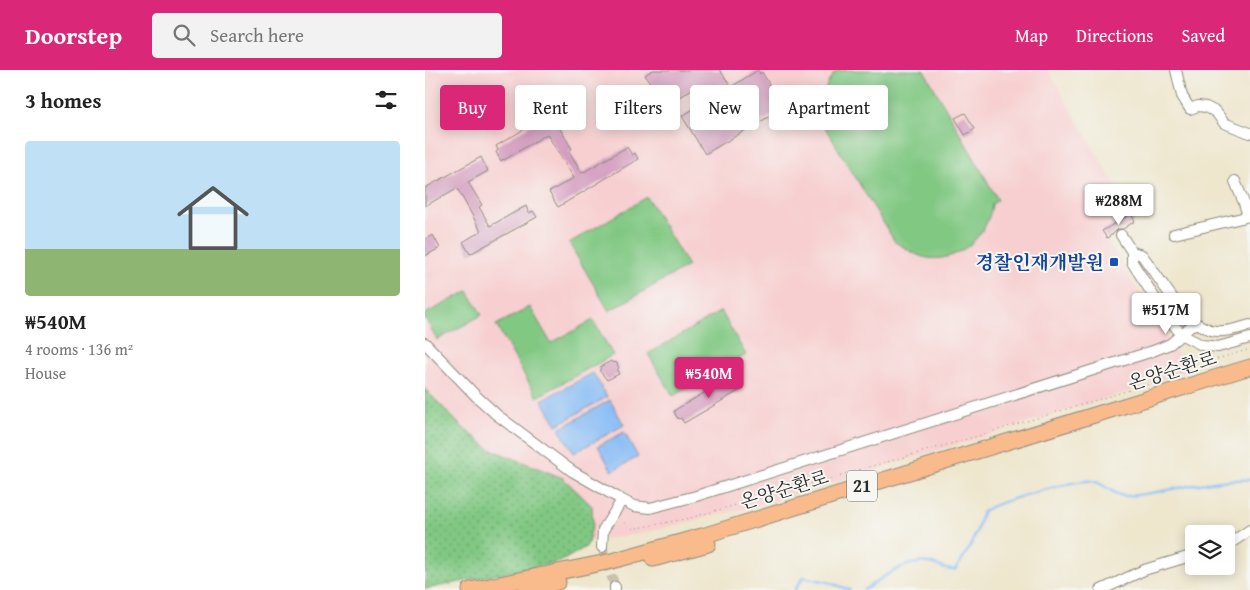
<!DOCTYPE html>
<html lang="en">
<head>
<meta charset="utf-8">
<style>
  body { margin:0; font-family:"Gentium Book Plus","Noto Serif KR",serif; background:#f2f2f2; color:#222; height:100vh; display:flex; flex-direction:column; font-size:19px; white-space:nowrap }
  * { box-sizing:border-box; margin:0 }
  p { font-size:16px; color:#767676 }
  .icon { flex:none; width:28px; height:28px; fill:none; stroke:currentColor; stroke-width:2; stroke-linecap:round; stroke-linejoin:round }
  .map { position:relative; flex:1; overflow:hidden }
  .details { display:flex; flex-direction:column; background:#fff; width:425px }
  .details>* { flex:none }
  .banner { position:absolute; left:15px; top:15px; width:475px; height:45px; display:flex; gap:10px }
  .fabs { position:absolute; left:760px; top:455px; display:grid; gap:10px }
  .fabs a { display:grid; place-items:center; width:50px; height:50px; border-radius:5px; background:#fff; box-shadow:0 2px 12px #0003; font-size:25px }
  .price { position:absolute; translate:-50% -42px; padding:0 11px; border-radius:5px; background:#fff; color:#222; font-size:16px; line-height:32px; filter:drop-shadow(0 1px 2px #0008) }
  .price::after { content:''; position:absolute; left:50%; top:30px; width:15px; height:11px; margin-left:-8px; background:inherit; clip-path:polygon(0 0,100% 0,50% 100%) }
  .price.selected { background:#db2777; color:#fff }
  ul { padding:0; list-style:none }
  li { display:grid; align-content:center; gap:10px; height:265px; padding:0 25px }
  li span { display:grid; place-items:center; height:155px; border-radius:5px; color:#555 }
  li>.icon { margin-inline-start:auto }
  span .icon { width:90px; height:90px; fill:#fffc; stroke-width:1 }
  li b { font-size:21px }
  h2 { display:flex; justify-content:space-between; align-items:center; height:60px; padding:0 25px; font-size:21px }
  .pill { padding:0 18px; border-radius:5px; background:#fff; box-shadow:0 2px 12px #0003; font-size:18px; line-height:45px }
  .pill.selected { background:#db2777; color:#fff }
  header { display:flex; align-items:center; gap:30px; box-sizing:border-box; height:70px; padding:0 25px; background:#db2777; color:#fff }
  header strong { font-size:24px }
  nav { display:flex; gap:28px; margin-inline-start:auto; font-size:18px }
  .search { width:350px; height:45px; background:#f2f2f2; display:flex; align-items:center; gap:12px; box-sizing:border-box; padding:0 18px; border-radius:5px; color:#767676; font-size:19px }
  main { display:flex; flex:1; min-height:0 }
  .map>svg:first-child { display:block }
  .built { fill:#f7cfd0 }
  .grass { fill:url(#grass-dots); stroke:#567a57 }
  .green { fill:#81c883; stroke:#567a57 }
  .water { fill:#87bcf5; stroke:#597490 }
  .lines { fill:none; stroke-linecap:round; stroke-linejoin:round }
  .stream { stroke:#87bcf5; stroke-width:2.5 }
  .building { fill:#d39dbe }
  .minor-tunnel { stroke:#c7c1ad; stroke-width:10; stroke-dasharray:10 5; stroke-linecap:butt }
  .minor-casing { stroke:#8c887c; stroke-width:12 }
  .highway-casing { stroke:#8c887c; stroke-width:17 }
  .path { stroke:#8c887c; stroke-width:1; stroke-dasharray:1 4; stroke-linecap:butt }
  .minor { stroke:#fff; stroke-width:10 }
  .highway { stroke:#fabb8c; stroke-width:15 }
  .transit-dot { fill:#1a4fb4; stroke:#f6f6f2; stroke-width:2 }
  .labels { text-anchor:middle; stroke-width:4; stroke-linejoin:round; paint-order:stroke }
  .shield { fill:#f6f6f2; stroke:#686867; stroke-width:1 }
  .shield-label { font-size:18px; font-weight:bold; fill:#2b2b2b }
  .transit-label { font-size:19px; font-weight:bold; fill:#164399; stroke:#f6f6f2; text-anchor:end }
  .street-label { font-size:19px; fill:#2b2b2b; stroke:#f6f6f2 }
</style>
</head>
<body>
<header>
<strong>Doorstep</strong>
<div class="search"><svg class="icon" aria-label="search" viewBox="0 0 24 24"><circle cx="10" cy="10" r="6"/><path d="M15 15l6 6"/></svg>Search here</div>
<nav><a>Map</a><a>Directions</a><a>Saved</a></nav>
</header>
<main>
<section class="details">
<h2>3 homes<svg class="icon" aria-label="filters" viewBox="0 0 24 24"><path d="M4 7h16M4 17h16"/><circle cx="9" cy="7" r="2"/><circle cx="15" cy="17" r="2"/></svg></h2>
<ul>
<li><span style="background:linear-gradient(#bfe0f5 70%,#8fb573 0)"><svg class="icon" aria-label="home" viewBox="0 0 24 24"><path d="M3 11l9-7 9 7M6 9v11h12V9"/></svg></span><div><b>₩540M</b><p>4 rooms · 136 m²</p><p>House</p></div></li>
</ul>
</section>
<div class="map">
<svg width="825" height="520" viewBox="0 0 825 520">
  <defs>
    <pattern id="grass-dots" width="8" height="8" patternUnits="userSpaceOnUse" patternTransform="scale(1.25)"><rect width="8" height="8" fill="#81c883"/><path d="M2 2h.1M6 6h.1" fill="none" stroke="#6aa36b" stroke-width="1.8" stroke-linecap="round"/></pattern>
  </defs>
  <rect width="100%" height="100%" fill="#f6f6f2"/>
  <filter id="ink" filterUnits="userSpaceOnUse"><feTurbulence type="fractalNoise" baseFrequency=".02" numOctaves="2"/><feDisplacementMap in="SourceGraphic" scale="10" xChannelSelector="R" yChannelSelector="G"/><feConvolveMatrix kernelMatrix="1 2 1 2 8 2 1 2 1" color-interpolation-filters="sRGB"/></filter>
  <filter id="wash" filterUnits="userSpaceOnUse"><feTurbulence type="fractalNoise" baseFrequency=".0096" numOctaves="4" result="noise"/><feDisplacementMap in="SourceGraphic" scale="20" xChannelSelector="R" yChannelSelector="G"/><feGaussianBlur stdDeviation="1.12" result="paint"/><feColorMatrix in="noise" values="0 0 0 0 0 0 0 0 0 0 0 0 0 0 0 0 0 1.4 0 .05"/><feComposite in="paint" operator="in"/></filter>
  <g filter="url(#wash)">
    <rect width="100%" height="100%" fill="#eee6cd"/>
    <polygon class="built" points="0,0 623,0 709,147 679,165 762,300 712,319 341,433 218,463 147,474 0,348"/>
    <polygon class="grass" points="0,319 37,357 65,379 138,408 167,436 168,454 162,476 135,492 0,519"/>
    <g class="green">
      <path d="M412,0H499L573,130L567,134C564,165 531,196 498,187C488,184 479,177 470,172L399,56C393,38 399,13 412,0Z"/>
      <polygon points="222,127 263,196 184,241 144,173"/>
      <polygon points="43,221 57,245 12,270 0,248 0,244"/>
      <polygon points="105,237 126,273 168,250 188,285 112,327 71,255"/>
      <polygon points="296,241 321,285 248,326 223,284"/>
    </g>
    <g class="water">
      <polygon points="168,303 182,327 132,355 117,330"/>
      <polygon points="185,330 199,355 149,383 134,359"/>
      <polygon points="199,362 213,387 187,401 173,376"/>
    </g>
    <g class="lines">
      <g class="stream">
        <polyline points="370,520 378,507 403,512 425,520"/>
        <path d="M439,520C457,508 481,489 504,493C515,495 518,501 530,500C539,488 547,474 552,460C554,455 555,447 558,442C566,433 653,409 667,411C679,412 689,427 701,426C743,423 783,408 825,410"/>
      </g>
    </g>
    <g id="blocks">
      <g class="building">
        <polygon points="228,0 295,0 306,17 333,0 335,4 337,2 354,31 352,32 357,39 280,84 257,46 277,34 267,19 240,36 220,5"/>
        <polygon points="145,32 153,46 134,57 147,79 144,81 157,103 202,77 207,85 210,83 213,89 133,137 124,122 149,108 122,64 79,90 78,89 76,91 71,82 73,80 71,76"/>
        <polygon points="540,43 550,59 540,65 530,48"/>
        <polygon points="56,87 63,101 43,112 57,135 54,137 65,156 101,136 104,143 108,141 112,147 45,184 38,172 56,161 32,118 0,136 0,118"/>
        <polygon points="706,144 710,151 698,159 693,159 689,163 682,168 677,161"/>
        <polygon points="8,165 15,178 0,186 0,169"/>
        <polygon points="186,291 188,293 191,292 194,298 192,300 194,304 182,310 174,300 176,299 175,297"/>
        <polygon points="311,304 316,311 313,312 317,319 259,353 256,348 253,349 249,342 250,340"/>
      </g>
    </g>
  </g>
  <g filter="url(#ink)">
    <use href="#blocks" fill-opacity="0" stroke="#8c887c" stroke-width="1"/>
    <g class="lines">
      <polyline class="minor-tunnel" points="177,477 190,517"/>
      <defs>
        <g id="minor">
          <polyline points="751,0 757,26 765,39 773,36 781,37 791,42 799,53 825,63"/>
          <polyline points="810,111 819,133 823,146"/>
          <polyline points="749,164 825,146"/>
          <polyline points="696,165 707,182 707,192 740,244 757,265 777,275 793,277 825,268"/>
          <path d="M707,182L717,185L761,247C787,265 796,264 825,255"/>
          <polyline points="0,273 51,326 72,345 147,401 197,430 209,436 225,438 271,426 728,281 745,274 770,253"/>
          <polyline points="801,476 825,460"/>
          <polyline points="177,477 178,460 197,430"/>
          <polyline points="190,517 190,520"/>
          <polyline points="676,520 719,500 769,485"/>
        </g>
        <g id="highway">
          <polyline points="228,489 283,474"/>
          <polyline points="45,520 187,491 277,466 825,297"/>
          <polyline points="101,520 133,512"/>
        </g>
      </defs>
      <use href="#minor" class="minor-casing"/>
      <use href="#highway" class="highway-casing"/>
      <g class="path">
        <polyline points="779,292 781,284"/>
        <polyline points="196,449 201,455 207,459 265,448 546,368 741,309 766,297 825,279"/>
      </g>
      <use href="#minor" class="minor"/>
      <use href="#highway" class="highway"/>
    </g>
  </g>
  <rect class="transit-dot" x="684" y="187" width="10" height="10" rx="2.5"/>
  <g class="labels">
    <rect class="shield" x="422" y="400.5" width="30" height="31" rx="4"/>
    <g class="shield-label">
      <text x="437" y="422">21</text>
    </g>
    <g class="transit-label">
      <text x="679" y="199">경찰인재개발원</text>
    </g>
    <g class="street-label">
      <text transform="translate(747 300) rotate(-17)" y="7">온양순환로</text>
      <text transform="translate(359 419) rotate(-17)" y="7">온양순환로</text>
    </g>
  </g>
</svg>
<div class="fabs">
<a><svg class="icon" aria-label="layers" viewBox="0 0 24 24"><path d="M12 4l9 5-9 5-9-5zM3 14l9 5 9-5"/></svg></a>
</div>
<b class="price" style="left:694px;top:156px">₩288M</b>
<b class="price" style="left:741px;top:265px">₩517M</b>
<b class="price selected" style="left:284px;top:329px">₩540M</b>
<div class="banner">
<a class="pill selected">Buy</a>
<a class="pill">Rent</a>
<a class="pill">Filters</a>
<a class="pill">New</a>
<a class="pill">Apartment</a>
</div>
</div>
</main>
</body>
</html>
